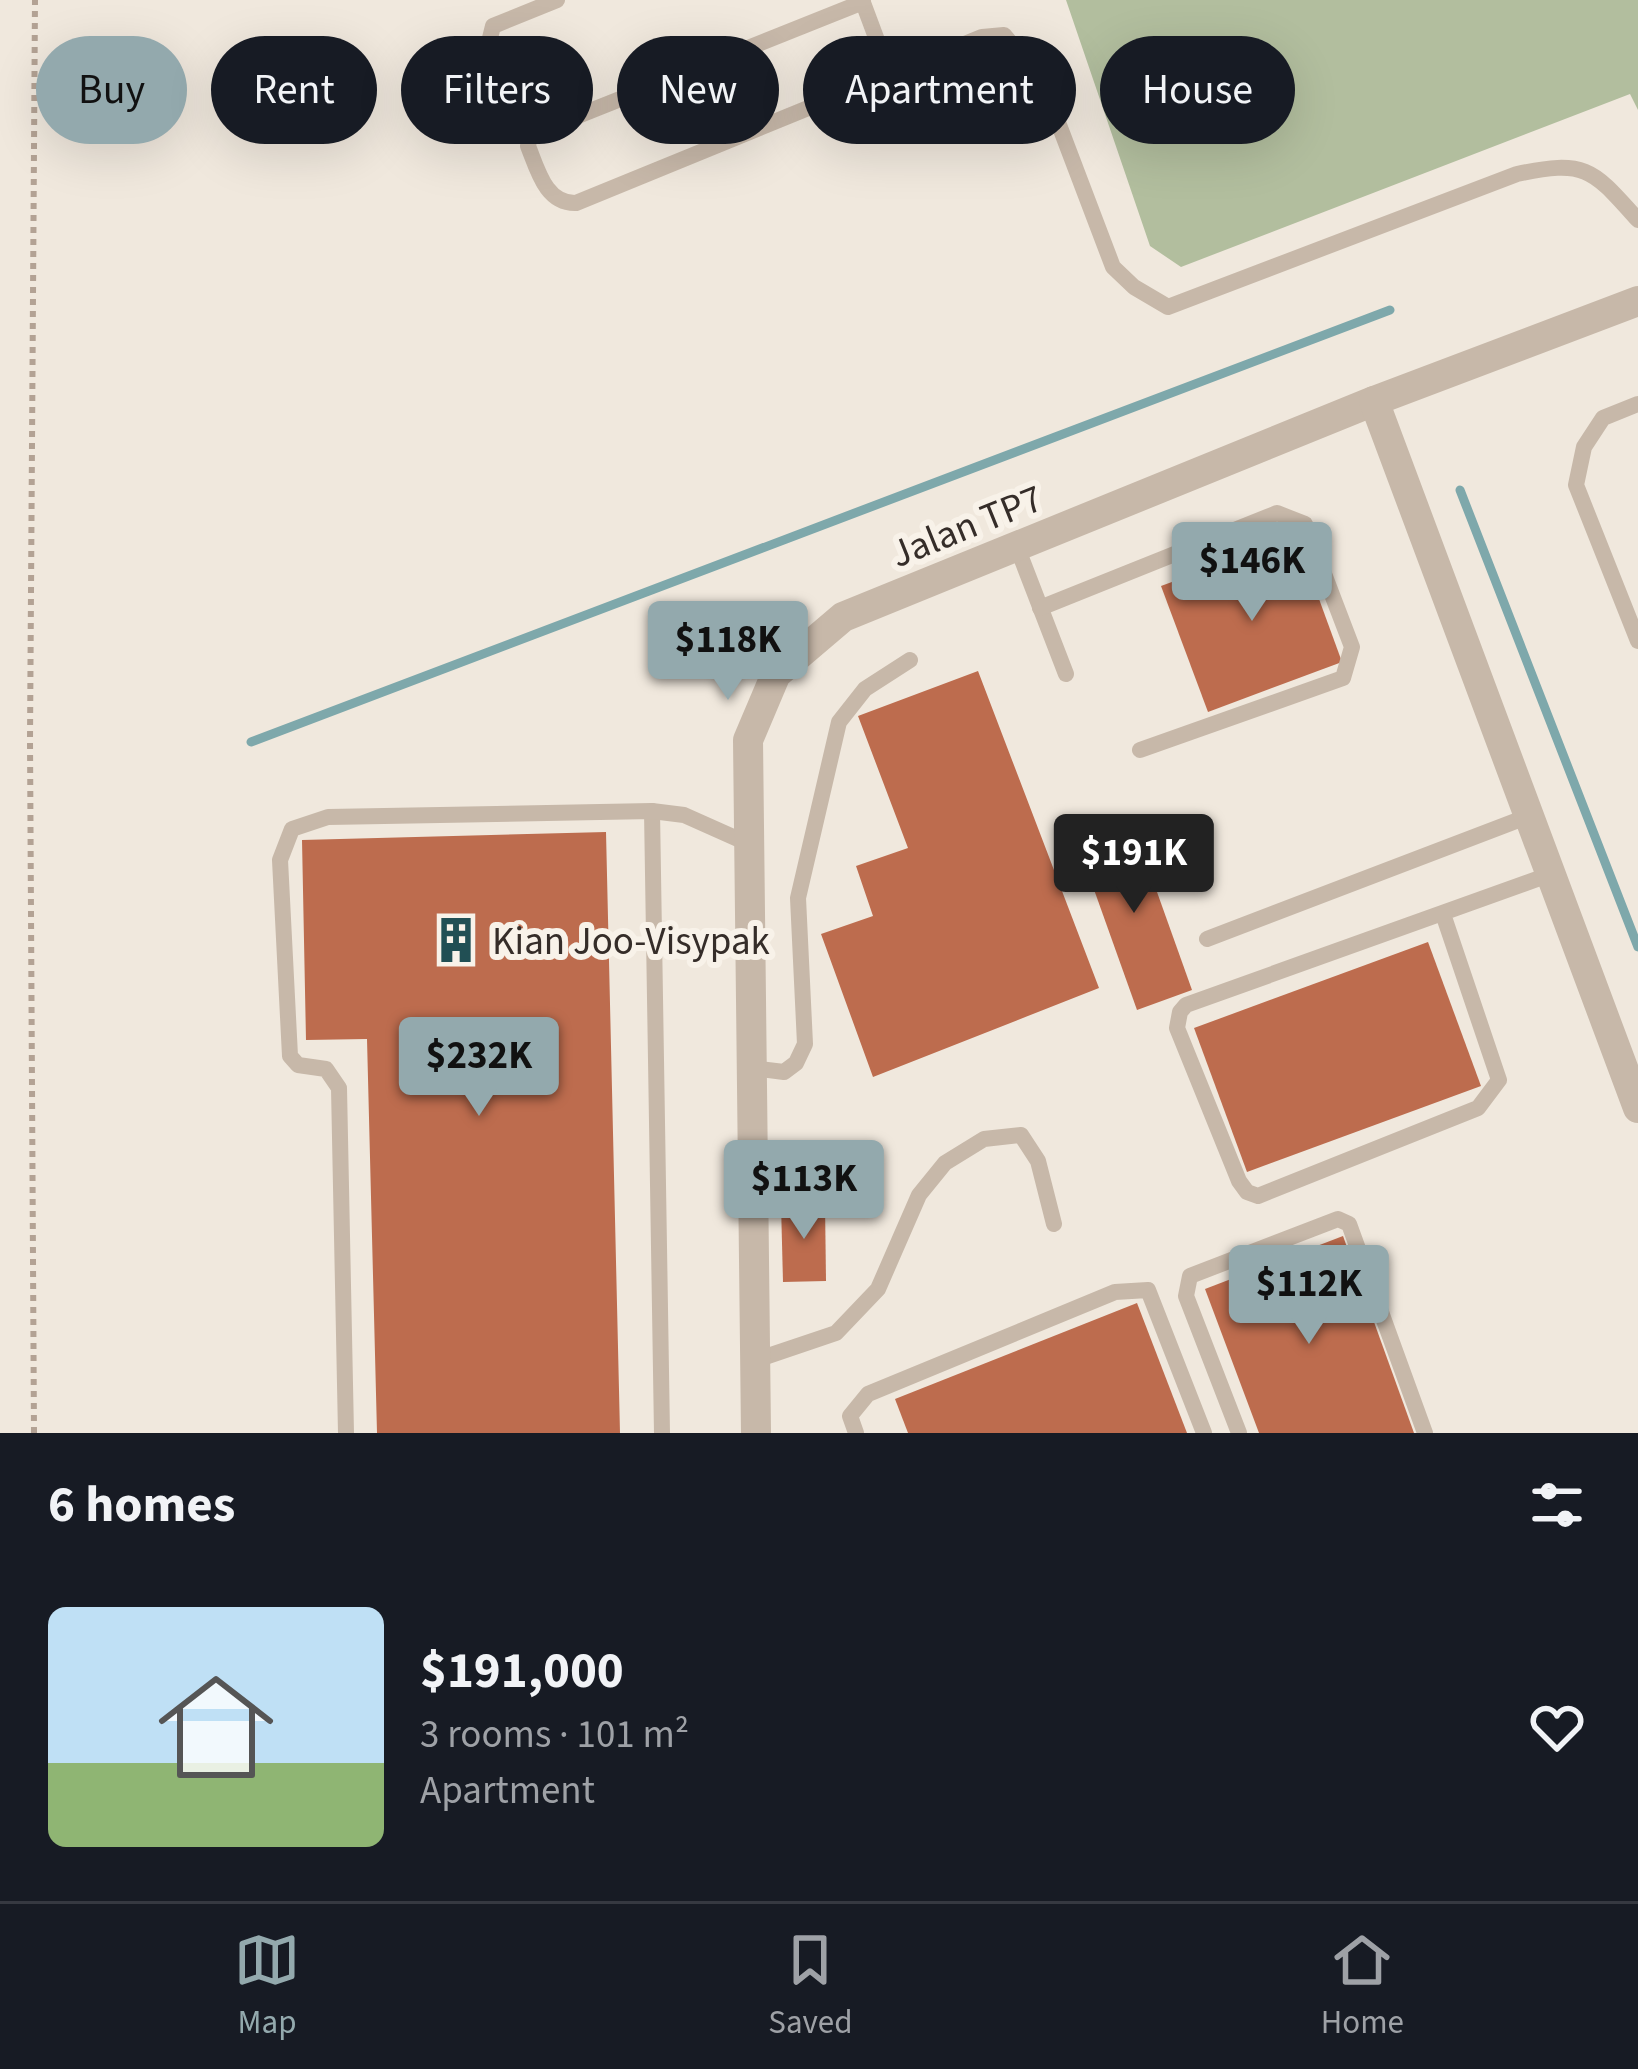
<!DOCTYPE html>
<html lang="en">
<head>
<meta charset="utf-8">
<style>
  body { margin:0; font-family:"Source Sans 3",sans-serif; background:#20242c; color:#f1f3f6; height:100vh; display:flex; flex-direction:column; font-size:45px; white-space:nowrap }
  * { box-sizing:border-box; margin:0 }
  p { font-size:39px; color:#9ea1a6 }
  .icon { flex:none; width:66px; height:66px; fill:none; stroke:currentColor; stroke-width:2; stroke-linecap:round; stroke-linejoin:round }
  .map { position:relative; height:1433px; overflow:hidden }
  .drawer { display:flex; flex-direction:column; background:#171b24; flex:1 }
  .drawer>* { flex:none }
  .guide { position:absolute; left:36px; top:36px; width:1566px; height:108px; display:flex; gap:24px }
  .price { position:absolute; translate:-50% -102px; padding:0 27px; border-radius:12px; background:#93a9ad; color:#111; font-size:39px; line-height:78px; filter:drop-shadow(0 3px 6px #0008) }
  .price::after { content:''; position:absolute; left:50%; top:72px; width:36px; height:27px; margin-left:-18px; background:inherit; clip-path:polygon(0 0,100% 0,50% 100%) }
  .price.current { background:#222; color:#fff }
  ul { padding:0; list-style:none }
  li { display:flex; align-items:center; gap:36px; height:300px; padding:0 48px }
  li+li { border-top:3px solid #363941 }
  li span { display:grid; place-items:center; flex:none; width:336px; height:240px; border-radius:18px; color:#555 }
  li>.icon { margin-inline-start:auto }
  span .icon { width:144px; height:144px; fill:#fffc; stroke-width:1 }
  li b { font-size:51px }
  h2 { display:flex; justify-content:space-between; align-items:center; height:144px; padding:0 48px; font-size:51px }
  .chip { padding:0 42px; border-radius:54px; background:#171b24; box-shadow:0 12px 48px #0002; font-size:42px; line-height:108px }
  .chip.current { background:#93a9ad; color:#111 }
  .dock { display:flex; justify-content:space-around; align-items:center; height:168px; border-top:3px solid #363941; background:#171b24; font-size:33px; color:#9ea1a6 }
  .dock a { display:grid; justify-items:center; gap:6px }
  .dock .current { color:#93a9ad }
  .map>svg:first-child { display:block }
  .green { fill:#b2be9e }
  .lines { fill:none; stroke-linecap:round; stroke-linejoin:round }
  .stream { stroke:#7ea8ab; stroke-width:9 }
  .building { fill:#bd6c4e }
  .path { stroke:#b3a294; stroke-width:6; stroke-dasharray:6 6; stroke-linecap:butt }
  .service { stroke:#c7b8a9; stroke-width:16 }
  .minor { stroke:#c7b8a9; stroke-width:30 }
  .tertiary { stroke:#c7b8a9; stroke-width:30 }
  .labels { text-anchor:middle; stroke-width:12; stroke-linejoin:round; paint-order:stroke }
  .street-label { font-size:39px; fill:#352d29; stroke:#f8f2e9 }
  .poi-label { font-size:39px; fill:#352d29; stroke:#f8f2e9; text-anchor:start }
</style>
</head>
<body>
<div class="map">
<svg width="1638" height="1433" viewBox="0 0 1638 1433">
  <rect width="100%" height="100%" fill="#f0e8dd"/>
  <polygon class="green" points="1066,0 1638,0 1638,110 1630,94 1181,267 1150,246"/>
  <g class="lines">
    <g class="stream">
      <polyline points="1460,490 1638,947"/>
      <polyline points="251,742 1390,310"/>
    </g>
  </g>
  <g class="building">
    <polygon points="1296,536 1342,662 1208,712 1161,586"/>
    <polygon points="978,671 1099,988 873,1077 821,934 873,916 856,866 908,848 858,716"/>
    <polygon points="1132,822 1192,990 1137,1010 1077,842"/>
    <polygon points="606,832 620,1433 377,1433 367,1039 306,1040 302,840"/>
    <polygon points="1428,942 1481,1086 1247,1172 1194,1028"/>
    <polygon points="825,1203 826,1281 783,1282 781,1204"/>
    <polygon points="1343,1236 1414,1433 1259,1433 1205,1289"/>
    <polygon points="1137,1303 1187,1433 908,1433 895,1399"/>
  </g>
  <g class="lines">
    <polyline class="path" points="34,1433 30,740 35,0"/>
    <g class="service">
      <polyline points="862,0 890,75"/>
      <path d="M863,2L540,131L529,140L528,146C538,171 546,204 576,203L982,37L1004,35L1042,80L1113,267L1134,287L1168,307L1517,174C1587,159 1593,170 1638,220"/>
      <polyline points="529,140 490,38 493,26 557,0"/>
      <polyline points="1638,404 1603,418 1584,447 1576,485 1638,641"/>
      <polyline points="1017,547 1066,674"/>
      <polyline points="1040,608 1277,513 1305,524 1352,647 1343,678 1140,750"/>
      <polyline points="652,811 662,1433"/>
      <polyline points="1443,914 1499,1080 1478,1108 1258,1196 1247,1192 1239,1181 1177,1028 1180,1012 1186,1005 1551,874"/>
      <polyline points="1207,939 1529,816"/>
      <polyline points="752,1068 784,1072 796,1063 805,1044 798,898 839,722 865,689 910,660"/>
      <polyline points="756,1360 836,1333 878,1289 919,1195 945,1163 984,1139 1021,1135 1038,1161 1054,1224"/>
      <polyline points="346,1433 339,1088 326,1069 298,1065 290,1056 280,860 292,829 328,817 652,811 684,815 749,844"/>
      <polyline points="856,1433 850,1416 868,1394 1115,1292 1148,1290 1204,1433"/>
      <polyline points="1239,1433 1186,1296 1190,1276 1338,1219 1349,1224 1425,1433"/>
    </g>
    <polyline class="minor" points="756,1433 748,740 776,674 843,617 1374,401"/>
    <polyline class="tertiary" points="1638,301 1374,401 1638,1108"/>
  </g>
  <defs>
    <symbol id="building-bare" viewBox="-9 -9 18 18"><path d="M-4-6H4V6H1V3H-1V6H-4ZM-2.5-4.3h1.7v1.8h-1.7ZM.8-4.3h1.7v1.8H.8ZM-2.5-1h1.7V.8h-1.7ZM.8-1h1.7V.8H.8Z" fill="#214f54" stroke="#f8f2e9" stroke-width="2.5" paint-order="stroke"/></symbol>
  </defs>
  <g fill-rule="evenodd">
    <use href="#building-bare" x="423" y="907" width="66" height="66"/>
  </g>
  <g class="labels">
    <g class="street-label">
      <text transform="translate(966 525) rotate(-22)" y="14">Jalan TP7</text>
    </g>
    <g class="poi-label">
      <text x="492" y="954">Kian Joo-Visypak</text>
    </g>
  </g>
</svg>
<b class="price" style="left:1252px;top:624px">$146K</b>
<b class="price" style="left:728px;top:703px">$118K</b>
<b class="price current" style="left:1134px;top:916px">$191K</b>
<b class="price" style="left:479px;top:1119px">$232K</b>
<b class="price" style="left:804px;top:1242px">$113K</b>
<b class="price" style="left:1309px;top:1347px">$112K</b>
<div class="guide">
<a class="chip current">Buy</a>
<a class="chip">Rent</a>
<a class="chip">Filters</a>
<a class="chip">New</a>
<a class="chip">Apartment</a>
<a class="chip">House</a>
</div>
</div>
<section class="drawer">
<h2>6 homes<svg class="icon" aria-label="filters" viewBox="0 0 24 24"><path d="M4 7h16M4 17h16"/><circle cx="9" cy="7" r="2"/><circle cx="15" cy="17" r="2"/></svg></h2>
<ul>
<li><span style="background:linear-gradient(#bfe0f5 65%,#8fb573 0)"><svg class="icon" aria-label="home" viewBox="0 0 24 24"><path d="M3 11l9-7 9 7M6 9v11h12V9"/></svg></span><div><b>$191,000</b><p>3 rooms · 101 m²</p><p>Apartment</p></div><svg class="icon" aria-label="heart" viewBox="0 0 24 24"><path d="M12 20l-8-8c-3-5 5-10 8-4 3-6 11-1 8 4z"/></svg></li>
</ul>
</section>
<nav class="dock">
<a class="current"><svg class="icon" aria-label="map" viewBox="0 0 24 24"><path d="M3 6l6-2 6 2 6-2v14l-6 2-6-2-6 2zM9 4v14M15 6v14"/></svg>Map</a>
<a><svg class="icon" aria-label="saved" viewBox="0 0 24 24"><path d="M7 4h10v16l-5-4-5 4z"/></svg>Saved</a>
<a><svg class="icon" aria-label="home" viewBox="0 0 24 24"><path d="M3 11l9-7 9 7M6 9v11h12V9"/></svg>Home</a>
</nav>
</body>
</html>
